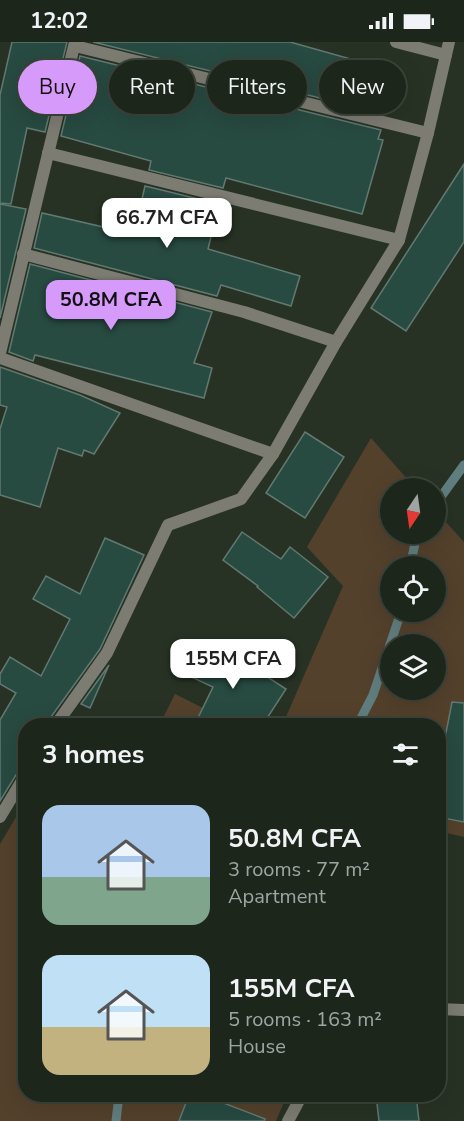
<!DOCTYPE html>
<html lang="en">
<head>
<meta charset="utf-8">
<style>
  body { margin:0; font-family:"Nunito Sans",sans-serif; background:#252e24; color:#f1f3f6; height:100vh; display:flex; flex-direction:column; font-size:22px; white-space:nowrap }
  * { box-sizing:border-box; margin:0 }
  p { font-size:20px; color:#a0a5a3 }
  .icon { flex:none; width:33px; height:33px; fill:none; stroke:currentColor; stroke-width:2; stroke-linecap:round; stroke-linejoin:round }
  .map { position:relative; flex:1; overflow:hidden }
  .side { position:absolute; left:18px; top:676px; width:428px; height:384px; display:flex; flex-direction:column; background:#1d261b; border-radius:24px; box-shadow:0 6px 24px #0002,0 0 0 2px #3b433a }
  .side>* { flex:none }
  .hud { position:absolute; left:18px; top:18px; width:429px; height:54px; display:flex; gap:12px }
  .needle { width:39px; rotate:193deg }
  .tools { position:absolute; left:380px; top:436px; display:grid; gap:12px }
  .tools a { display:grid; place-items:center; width:66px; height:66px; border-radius:50%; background:#1d261b; box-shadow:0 6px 24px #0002,0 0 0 2px #3b433a; font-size:30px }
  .price { position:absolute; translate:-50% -51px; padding:0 14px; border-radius:12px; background:#fff; color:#222; font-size:20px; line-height:39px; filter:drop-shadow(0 2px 3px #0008) }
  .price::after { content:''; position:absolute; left:50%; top:36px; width:18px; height:14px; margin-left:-9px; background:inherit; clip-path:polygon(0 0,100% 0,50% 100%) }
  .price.selected { background:#d69bfa; color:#111 }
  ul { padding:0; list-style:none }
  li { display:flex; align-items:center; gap:18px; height:150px; padding:0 24px }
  li span { display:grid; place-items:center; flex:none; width:168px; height:120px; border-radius:18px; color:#555 }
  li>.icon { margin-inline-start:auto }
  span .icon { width:72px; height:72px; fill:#fffc; stroke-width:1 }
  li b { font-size:26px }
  h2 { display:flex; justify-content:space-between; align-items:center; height:72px; padding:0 24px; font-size:26px }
  .tag { padding:0 21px; border-radius:27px; background:#1d261b; box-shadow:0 6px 24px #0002,0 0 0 2px #3b433a; font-size:21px; line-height:54px }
  .tag.selected { background:#d69bfa; color:#111 }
  .status { display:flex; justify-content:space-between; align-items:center; height:42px; padding:0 30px; background:#1d261b; direction:ltr }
  .status svg { height:16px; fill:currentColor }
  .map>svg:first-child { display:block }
  .green { fill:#53412c; fill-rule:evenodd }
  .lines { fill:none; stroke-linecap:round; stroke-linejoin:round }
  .stream { stroke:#617e7f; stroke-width:9 }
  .building { fill:#274a41; stroke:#627971; stroke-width:1.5 }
  .lane { stroke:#7c7c73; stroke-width:12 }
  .street { stroke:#7c7c73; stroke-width:12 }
</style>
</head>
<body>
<div class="status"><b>12:02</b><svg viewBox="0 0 49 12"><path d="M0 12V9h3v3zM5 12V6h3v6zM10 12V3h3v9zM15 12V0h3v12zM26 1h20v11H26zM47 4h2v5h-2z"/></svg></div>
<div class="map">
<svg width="464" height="1079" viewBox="0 0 464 1079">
  <rect width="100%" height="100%" fill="#273224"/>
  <g class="green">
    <path d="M371,396L416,447H390V492H435V468L464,500V795L438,789V684H282L343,544L307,505ZM390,525H435V570H390ZM390,603H435V648H390Z"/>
    <polygon points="175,652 239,684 159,684"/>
    <polygon points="25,760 26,1053 287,1053 276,1079 0,1079 0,802"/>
  </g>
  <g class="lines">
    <g class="stream">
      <polyline points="435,463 464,423"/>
      <polyline points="410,525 417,492"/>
      <polyline points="357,684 373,653 401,570"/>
      <polyline points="116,1079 119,1053"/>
    </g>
  </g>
  <g class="building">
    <polygon points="12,0 67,0 45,90 27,86 11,162 0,161 0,53"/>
    <polygon points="93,0 290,0 397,30 385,72"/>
    <polygon points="80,14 381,88 378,97 383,98 362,172 226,136 223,146 149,128 151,119 61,94"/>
    <polygon points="464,122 464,200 406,289 371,266"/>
    <polygon points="145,144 219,162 208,207 300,234 291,264 221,243 217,254 34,206 42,171 134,192"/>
    <polygon points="0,162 26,167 0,276"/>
    <polygon points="30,222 212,270 194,321 212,326 204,356 35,313 33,319 9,310"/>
    <polygon points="0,325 80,353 120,371 94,412 84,408 82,414 58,406 40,465 0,453 0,387 7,365 0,363"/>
    <polygon points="305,390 344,415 305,476 266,451"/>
    <polygon points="242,490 281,517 290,505 328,535 294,576 257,545 258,544 223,518"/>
    <polygon points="105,496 144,513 100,607 48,679 47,684 26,684 26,724 19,728 0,759 0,678 16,651 0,642 0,632 10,615 41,634 70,577 33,557 46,534 80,552"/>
    <polygon points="203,599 232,612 286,647 262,684 194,684 213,645 187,633"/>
    <polygon points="109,623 90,666 81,662"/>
    <polygon points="452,660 464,661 464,780 438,775 438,732"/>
    <polygon points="189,1053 203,1053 265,1077 264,1079 179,1079"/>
    <polygon points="376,1053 416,1053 419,1079 379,1079"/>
  </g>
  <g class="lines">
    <g class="lane">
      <polyline points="396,0 446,13"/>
      <polyline points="75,4 428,91"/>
      <polyline points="48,111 399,198"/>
      <polyline points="23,212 244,270 336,300"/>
      <polyline points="0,311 75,0"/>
      <polyline points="0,316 273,412"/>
    </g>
    <g class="street">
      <polyline points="55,684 107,611 168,483 241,457 273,412 336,300 399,198 428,91 449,0"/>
      <polyline points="0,775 26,732"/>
      <polyline points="438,967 464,968"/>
      <polyline points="288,1079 302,1053"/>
    </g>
  </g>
</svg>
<div class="tools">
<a><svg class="needle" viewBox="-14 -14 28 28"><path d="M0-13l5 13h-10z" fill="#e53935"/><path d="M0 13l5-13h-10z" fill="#a0a5a3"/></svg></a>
<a><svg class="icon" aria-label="locate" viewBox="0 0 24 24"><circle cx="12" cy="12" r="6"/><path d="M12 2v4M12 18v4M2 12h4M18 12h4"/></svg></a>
<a><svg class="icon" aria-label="layers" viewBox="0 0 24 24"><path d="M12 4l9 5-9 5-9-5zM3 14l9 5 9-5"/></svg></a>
</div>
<b class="price" style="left:167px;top:207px">66.7M CFA</b>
<b class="price selected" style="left:111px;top:289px">50.8M CFA</b>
<b class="price" style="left:233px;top:648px">155M CFA</b>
<div class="hud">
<a class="tag selected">Buy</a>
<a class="tag">Rent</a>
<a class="tag">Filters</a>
<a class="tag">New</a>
</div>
<section class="side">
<h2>3 homes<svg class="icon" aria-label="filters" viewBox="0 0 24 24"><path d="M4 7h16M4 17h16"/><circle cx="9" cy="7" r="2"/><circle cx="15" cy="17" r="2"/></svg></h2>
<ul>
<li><span style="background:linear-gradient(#a9c7e8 60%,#7fa58c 0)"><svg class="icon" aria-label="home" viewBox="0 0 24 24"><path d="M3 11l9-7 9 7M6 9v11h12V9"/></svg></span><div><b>50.8M CFA</b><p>3 rooms · 77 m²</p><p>Apartment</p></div></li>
<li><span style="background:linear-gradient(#bfe0f5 60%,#c2b280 0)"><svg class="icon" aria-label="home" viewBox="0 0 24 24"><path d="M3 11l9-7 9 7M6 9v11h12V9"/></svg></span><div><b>155M CFA</b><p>5 rooms · 163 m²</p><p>House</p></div></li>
</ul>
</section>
</div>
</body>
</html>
